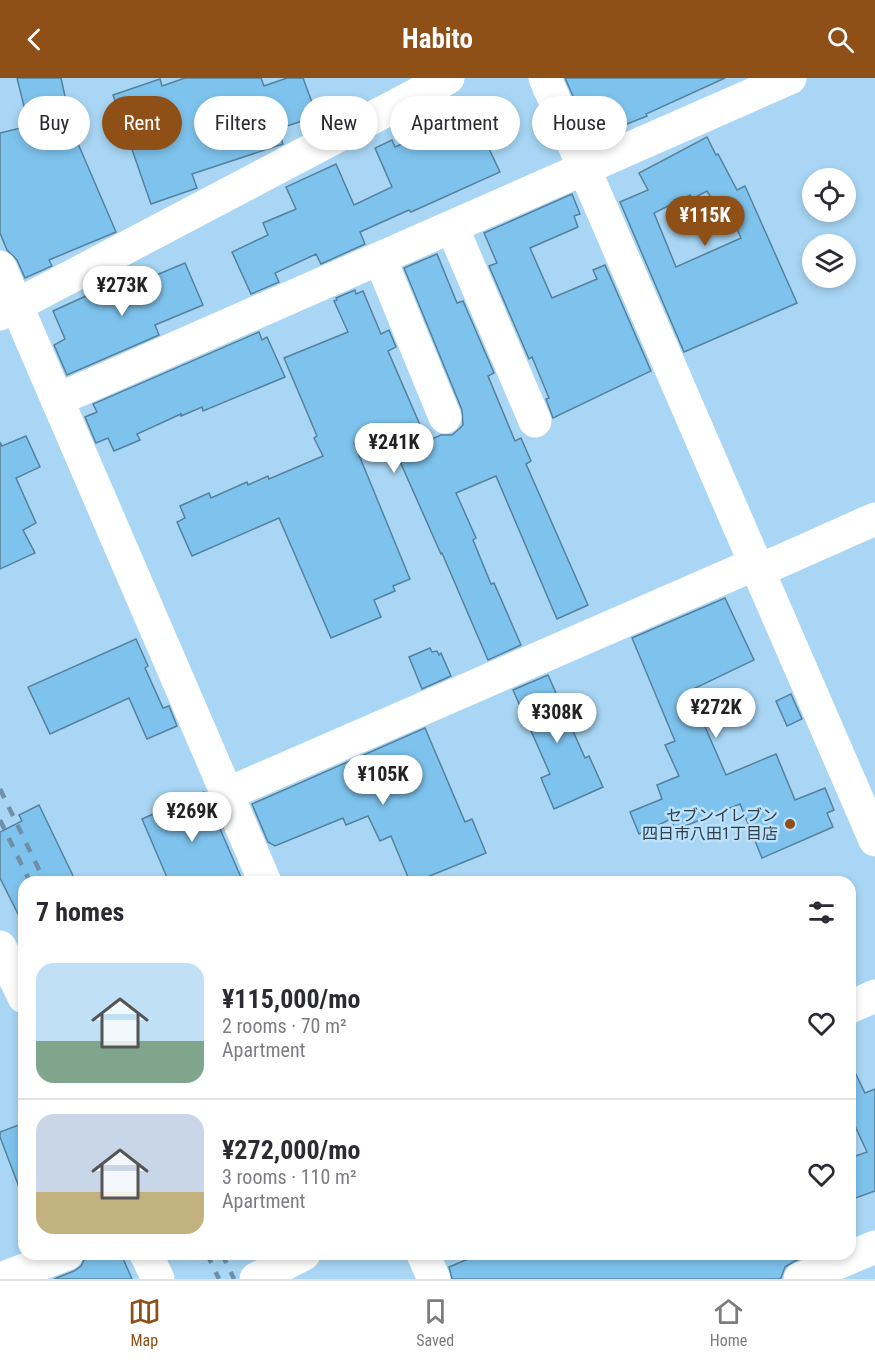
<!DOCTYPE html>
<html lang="en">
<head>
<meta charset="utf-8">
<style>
  body { margin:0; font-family:"Roboto Condensed","Noto Sans JP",sans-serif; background:#f7f7f7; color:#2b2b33; height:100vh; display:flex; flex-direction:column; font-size:22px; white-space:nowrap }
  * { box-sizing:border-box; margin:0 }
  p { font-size:20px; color:#7c7c81 }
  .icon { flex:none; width:33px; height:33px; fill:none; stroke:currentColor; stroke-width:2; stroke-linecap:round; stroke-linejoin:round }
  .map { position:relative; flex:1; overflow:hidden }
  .sheet { position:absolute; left:18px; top:798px; width:838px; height:384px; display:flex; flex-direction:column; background:#fff; border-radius:18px; box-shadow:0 3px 9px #0003 }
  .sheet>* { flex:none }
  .banner { position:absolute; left:18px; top:18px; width:840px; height:54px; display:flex; gap:12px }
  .tools { position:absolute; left:802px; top:90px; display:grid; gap:12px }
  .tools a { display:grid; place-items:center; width:54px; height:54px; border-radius:50%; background:#fff; box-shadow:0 3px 9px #0003; font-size:30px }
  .price { position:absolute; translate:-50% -51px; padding:0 14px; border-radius:21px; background:#fff; color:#222; font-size:20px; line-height:39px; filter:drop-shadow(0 2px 3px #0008) }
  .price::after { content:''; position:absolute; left:50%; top:36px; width:18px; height:14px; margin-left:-9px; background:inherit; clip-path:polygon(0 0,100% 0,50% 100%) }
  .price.selected { background:#8f5017; color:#fff }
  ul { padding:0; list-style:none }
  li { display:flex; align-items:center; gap:18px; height:150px; padding:0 18px }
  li+li { border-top:2px solid #e1e1e2 }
  li span { display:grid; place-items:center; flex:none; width:168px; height:120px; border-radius:18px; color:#555 }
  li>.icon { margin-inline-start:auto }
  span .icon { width:72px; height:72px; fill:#fffc; stroke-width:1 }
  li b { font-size:26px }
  h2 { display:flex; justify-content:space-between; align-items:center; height:72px; padding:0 18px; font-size:26px }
  .chip { padding:0 21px; border-radius:27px; background:#fff; box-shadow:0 3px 9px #0003; font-size:21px; line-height:54px }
  .chip.selected { background:#8f5017; color:#fff }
  header { display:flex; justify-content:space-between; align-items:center; height:78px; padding:0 18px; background:#8f5017; color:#fff; font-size:27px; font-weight:700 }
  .tabs { display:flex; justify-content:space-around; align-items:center; height:84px; border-top:2px solid #e1e1e2; background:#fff; font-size:16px; color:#7c7c81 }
  .tabs a { display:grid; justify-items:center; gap:3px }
  .tabs .selected { color:#8f5017 }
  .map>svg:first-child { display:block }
  .building { fill:#7ec3ed; stroke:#56819d; stroke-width:1.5; fill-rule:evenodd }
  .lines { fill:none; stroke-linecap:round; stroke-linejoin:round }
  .minor { stroke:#fff; stroke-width:33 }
  .rail { stroke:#6e8fa5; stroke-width:4.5; stroke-dasharray:10 10; stroke-linecap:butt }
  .poi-dot { fill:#8f5017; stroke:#bde1fa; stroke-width:2 }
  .labels { text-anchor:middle; stroke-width:5; stroke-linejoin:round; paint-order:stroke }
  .poi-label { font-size:16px; fill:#2c3f4b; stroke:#bde1fa; text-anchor:end }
</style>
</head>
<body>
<header><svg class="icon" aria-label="back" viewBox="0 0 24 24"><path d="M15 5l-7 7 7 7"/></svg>Habito<svg class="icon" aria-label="search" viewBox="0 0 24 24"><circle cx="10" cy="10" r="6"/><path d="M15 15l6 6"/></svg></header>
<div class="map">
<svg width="875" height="1201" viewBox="0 0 875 1201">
  <rect width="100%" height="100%" fill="#a8d6f4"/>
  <g class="building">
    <polygon points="17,0 61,0 68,32 64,33 116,154 49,182 52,188 25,200 17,182 7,172 0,155 0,55 29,48"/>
    <polygon points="185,0 261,0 264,8 287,0 303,0 317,38 278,51 283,66 192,96 197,110 151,126 113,17 160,1 162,8"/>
    <polygon points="565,0 725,0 646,36 647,38 612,52 607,41 587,50"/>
    <polygon points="469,20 483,51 480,52 500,94 411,134 409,132 360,154 365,166 321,186 316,176 275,195 279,204 251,216 232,174 268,157 263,145 296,131 286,109 336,86 354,127 392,109 375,70 392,62 395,69 441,49 440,45 448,41 443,31"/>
    <path d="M707,59L716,77L718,76L737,112L745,108L797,225L684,274L620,124L648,112L639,95ZM707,113L714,124L723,120L741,160L676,189L654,135L690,117L692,121Z"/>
    <polygon points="572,116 580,136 574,138 578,149 530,170 552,220 597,201 593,192 605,187 651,293 553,340 546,321 549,320 532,279 529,281 489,188 497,185 484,155"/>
    <polygon points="437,176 457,225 463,223 494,295 488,298 515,363 521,360 531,383 526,386 588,527 557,541 496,398 456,415 476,460 473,462 491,506 494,505 521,567 488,582 442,475 441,476 386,352 354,365 410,501 393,508 395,513 374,522 381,539 331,560 279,440 192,478 177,444 185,440 180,428 209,415 211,420 247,404 248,407 268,398 269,401 323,378 314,360 317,358 284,280 348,254 334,223 337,222 336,220 355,212 356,216 363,213 381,256 389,252 396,269 388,273 427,363 441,357 452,357 459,351 463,347 462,332 404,190"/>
    <polygon points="185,185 203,227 155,247 159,257 67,297 54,267 65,261 53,233 108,208 111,216"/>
    <polygon points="259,254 262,262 267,259 285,299 203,333 202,329 181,338 181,336 137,356 140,362 114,373 108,360 96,365 85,339 97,334 93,326"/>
    <polygon points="26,358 40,389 16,400 36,445 23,452 35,475 0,491 0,364 2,368"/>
    <polygon points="725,520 754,582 691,612 698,628 696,628 726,697 776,676 795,722 825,710 834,732 827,735 833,749 762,780 740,726 675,752 671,741 639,756 630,734 662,721 657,707 679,698 665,667 675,663 632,560"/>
    <polygon points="136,561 148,588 145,590 163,630 169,628 177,648 147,661 129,620 50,656 28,609"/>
    <polygon points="430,570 432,574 437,573 439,577 441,575 451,598 422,611 409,579"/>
    <polygon points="548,597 585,680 589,678 603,709 554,731 541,700 550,696 513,612"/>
    <polygon points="791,616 802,641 787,648 776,623"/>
    <polygon points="425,650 465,744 472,741 486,775 415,804 410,804 391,758 380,763 368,738 346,747 343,740 275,768 268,764 252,726"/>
    <polygon points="204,714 243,804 169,804 142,741"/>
    <polygon points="39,727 76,804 24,804 24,848 0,800 0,754 22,743 19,737"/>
    <polygon points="850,984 865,1015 875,1011 875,1113 850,1122 850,1080 867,1074 850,1037"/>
    <polygon points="24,1045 24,1116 22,1117 0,1059 0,1054"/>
    <polygon points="99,1176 121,1176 132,1201 54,1201 74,1193 81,1188 84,1182"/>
    <polygon points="480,1176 811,1176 793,1184 785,1189 781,1200 779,1201 452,1201 449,1189"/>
  </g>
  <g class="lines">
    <g class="minor">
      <polyline points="545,0 875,762"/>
      <polyline points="452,149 535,343"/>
      <polyline points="376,183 386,195 445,339"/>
      <polyline points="0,189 265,804"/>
      <polyline points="0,236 448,0"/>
      <polyline points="57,322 790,0"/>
      <polyline points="758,493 875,441"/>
      <polyline points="227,716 755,486"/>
      <polyline points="0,869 24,919"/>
      <polyline points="850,929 875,918"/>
      <polyline points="146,1176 158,1201"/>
      <polyline points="423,1176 434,1201"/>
      <polyline points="0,1201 67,1176"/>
      <polyline points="256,1201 304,1176"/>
      <polyline points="800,1201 875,1169"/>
    </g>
    <g class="rail">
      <polyline points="0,711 45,804"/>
      <polyline points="0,742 30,804"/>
      <polyline points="207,1176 219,1201"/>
      <polyline points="222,1176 234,1201"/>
    </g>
  </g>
  <circle class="poi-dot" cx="790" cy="746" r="6"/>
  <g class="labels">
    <g class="poi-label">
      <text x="778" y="743">セブンイレブン<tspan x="778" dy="18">四日市八田1丁目店</tspan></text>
    </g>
  </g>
</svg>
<div class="tools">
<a><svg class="icon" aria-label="locate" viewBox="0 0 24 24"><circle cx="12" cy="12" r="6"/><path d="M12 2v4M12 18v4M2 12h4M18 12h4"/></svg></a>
<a><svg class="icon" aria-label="layers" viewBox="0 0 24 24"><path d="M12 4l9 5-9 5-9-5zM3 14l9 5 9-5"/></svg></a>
</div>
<b class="price selected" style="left:705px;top:169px">¥115K</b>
<b class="price" style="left:122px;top:239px">¥273K</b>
<b class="price" style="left:394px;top:396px">¥241K</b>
<b class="price" style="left:716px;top:661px">¥272K</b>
<b class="price" style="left:557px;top:666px">¥308K</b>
<b class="price" style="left:383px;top:728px">¥105K</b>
<b class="price" style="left:192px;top:765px">¥269K</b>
<div class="banner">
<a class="chip">Buy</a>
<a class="chip selected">Rent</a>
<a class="chip">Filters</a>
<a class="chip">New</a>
<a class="chip">Apartment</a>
<a class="chip">House</a>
</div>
<section class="sheet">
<h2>7 homes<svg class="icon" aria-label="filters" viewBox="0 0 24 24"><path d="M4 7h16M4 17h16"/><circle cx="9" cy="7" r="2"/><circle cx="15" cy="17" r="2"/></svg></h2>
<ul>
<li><span style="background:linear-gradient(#bfe0f5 65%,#7fa58c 0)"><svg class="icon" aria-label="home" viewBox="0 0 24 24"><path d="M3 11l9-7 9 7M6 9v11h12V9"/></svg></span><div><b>¥115,000/mo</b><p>2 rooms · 70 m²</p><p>Apartment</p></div><svg class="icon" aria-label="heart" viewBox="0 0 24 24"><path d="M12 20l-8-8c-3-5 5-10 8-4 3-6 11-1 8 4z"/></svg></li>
<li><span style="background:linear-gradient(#c9d6e8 65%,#c2b280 0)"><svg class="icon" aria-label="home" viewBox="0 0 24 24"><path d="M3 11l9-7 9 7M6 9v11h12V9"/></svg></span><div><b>¥272,000/mo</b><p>3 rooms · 110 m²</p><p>Apartment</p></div><svg class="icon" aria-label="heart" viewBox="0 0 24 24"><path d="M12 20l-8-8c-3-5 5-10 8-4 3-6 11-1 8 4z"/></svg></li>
</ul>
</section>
</div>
<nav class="tabs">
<a class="selected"><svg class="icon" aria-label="map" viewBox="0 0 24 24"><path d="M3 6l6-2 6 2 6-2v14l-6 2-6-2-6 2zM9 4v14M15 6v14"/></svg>Map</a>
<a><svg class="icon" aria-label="saved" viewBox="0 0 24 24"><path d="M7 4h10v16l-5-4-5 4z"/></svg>Saved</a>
<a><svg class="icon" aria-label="home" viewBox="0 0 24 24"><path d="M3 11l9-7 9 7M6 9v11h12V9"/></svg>Home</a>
</nav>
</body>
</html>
